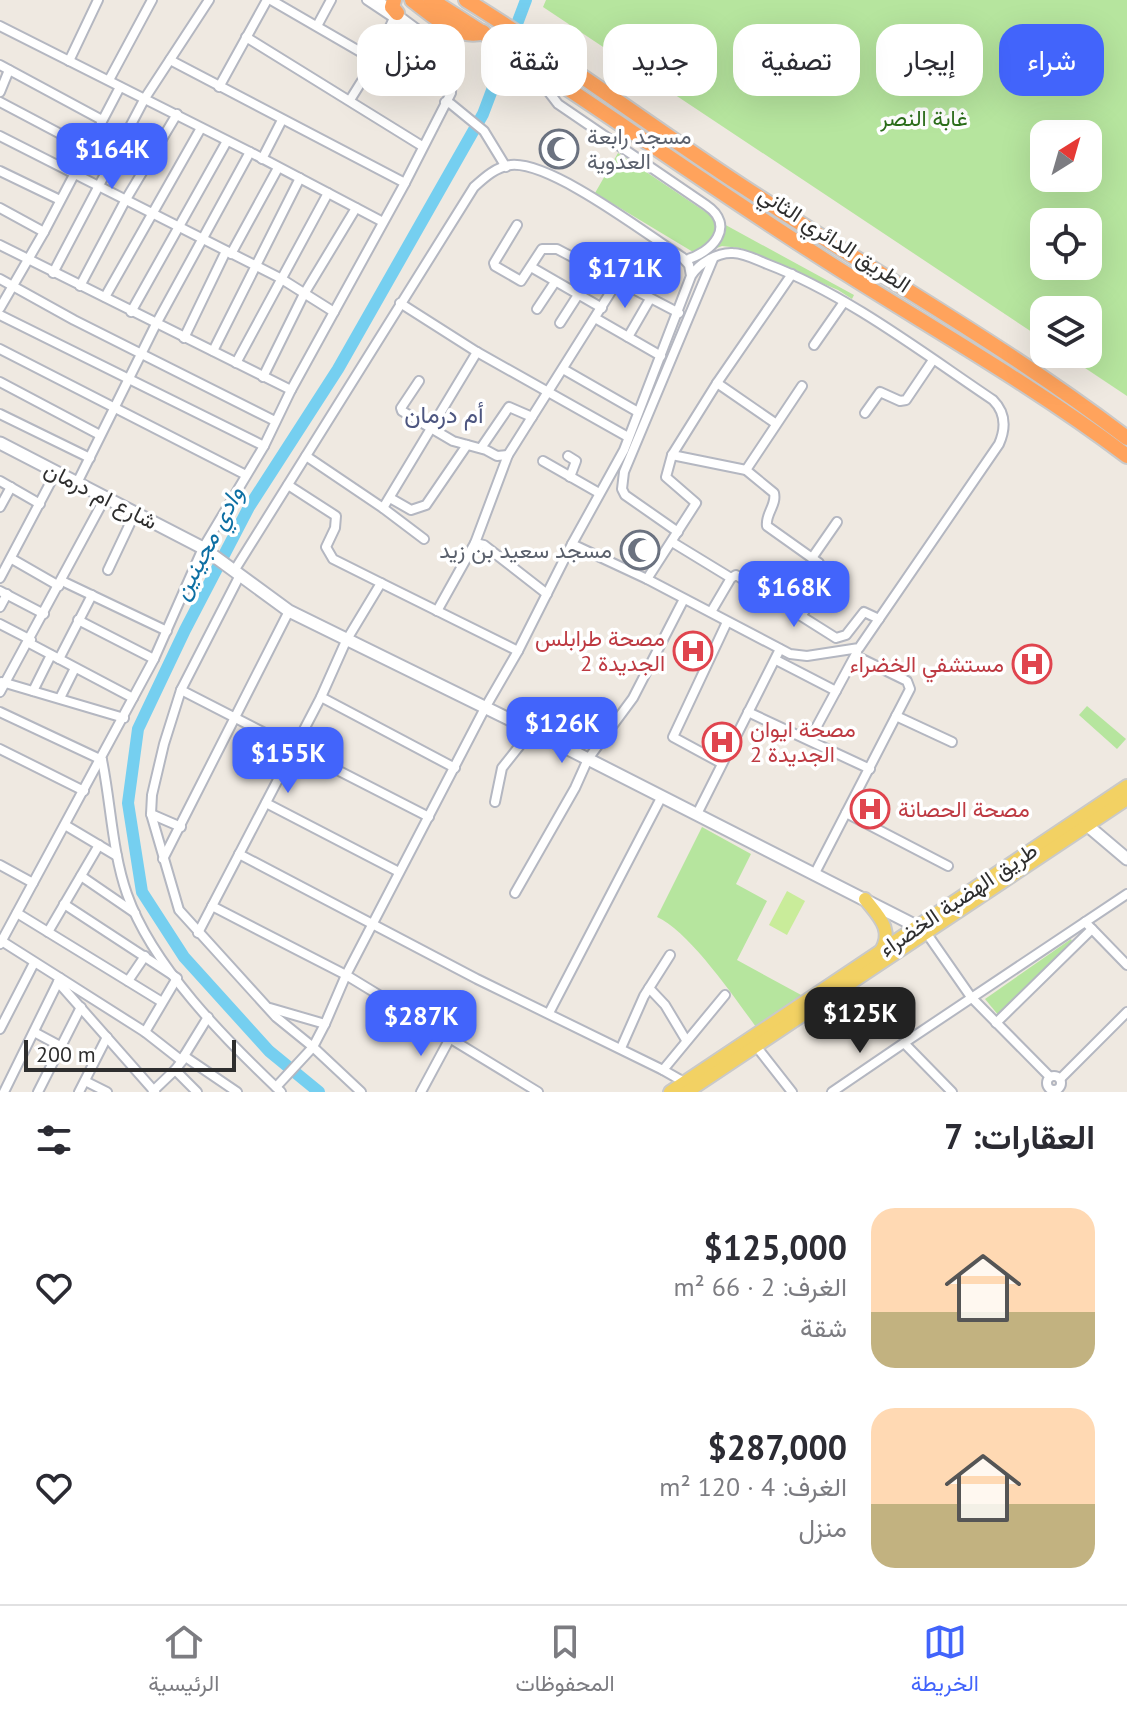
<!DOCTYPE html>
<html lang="ar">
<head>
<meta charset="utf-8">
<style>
  body { margin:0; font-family:"PT Sans",Vazirmatn,sans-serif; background:#f7f7f7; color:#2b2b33; direction:rtl; height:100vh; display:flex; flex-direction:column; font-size:30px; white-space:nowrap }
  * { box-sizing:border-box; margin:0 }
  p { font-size:26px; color:#7c7c81 }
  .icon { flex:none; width:44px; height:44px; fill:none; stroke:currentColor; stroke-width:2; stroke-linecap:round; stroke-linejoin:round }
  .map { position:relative; height:1092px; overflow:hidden; direction:ltr }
  .details { display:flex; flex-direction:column; background:#fff; flex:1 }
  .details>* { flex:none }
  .guide { position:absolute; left:24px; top:24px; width:1080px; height:72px; direction:rtl; display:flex; gap:16px }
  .needle { width:52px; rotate:37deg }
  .buttons { position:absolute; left:1030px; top:120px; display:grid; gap:16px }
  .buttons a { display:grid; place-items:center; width:72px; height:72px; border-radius:16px; background:#fff; box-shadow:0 8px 32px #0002; font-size:40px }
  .scale { position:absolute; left:24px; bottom:20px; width:212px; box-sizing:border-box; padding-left:8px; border:4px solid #2e2e2e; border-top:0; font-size:22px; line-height:28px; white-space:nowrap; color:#2e2e2e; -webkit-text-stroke:6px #fff; paint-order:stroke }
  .price { position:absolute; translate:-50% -68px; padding:0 18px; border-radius:16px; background:#4264fb; color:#fff; font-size:26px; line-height:52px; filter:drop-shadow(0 2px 4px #0008) }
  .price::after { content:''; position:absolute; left:50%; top:48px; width:24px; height:18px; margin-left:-12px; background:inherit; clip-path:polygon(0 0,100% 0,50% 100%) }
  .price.selected { background:#222; color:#fff }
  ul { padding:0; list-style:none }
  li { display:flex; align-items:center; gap:24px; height:200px; padding:0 32px }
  li span { display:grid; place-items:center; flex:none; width:224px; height:160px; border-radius:24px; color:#555 }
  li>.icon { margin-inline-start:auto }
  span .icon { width:96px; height:96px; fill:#fffc; stroke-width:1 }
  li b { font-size:34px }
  h2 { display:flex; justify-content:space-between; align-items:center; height:96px; padding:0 32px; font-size:34px }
  .chip { padding:0 28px; border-radius:24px; background:#fff; box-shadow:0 8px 32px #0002; font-size:28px; line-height:72px }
  .chip.selected { background:#4264fb; color:#fff }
  .menu { display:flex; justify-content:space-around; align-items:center; height:112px; border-top:2px solid #e1e1e2; background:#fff; font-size:22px; color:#7c7c81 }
  .menu a { display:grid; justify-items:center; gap:4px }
  .menu .selected { color:#4264fb }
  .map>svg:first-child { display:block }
  .green { fill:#b6e59e; fill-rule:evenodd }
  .pitch { fill:#c9ec9a }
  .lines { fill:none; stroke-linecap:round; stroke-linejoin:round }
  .river { stroke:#75cff0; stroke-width:12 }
  .street-casing { stroke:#b4b7c1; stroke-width:12 }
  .secondary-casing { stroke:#b4b7c1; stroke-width:15 }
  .primary-casing { stroke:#c9c9c9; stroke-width:16 }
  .highway-casing { stroke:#c9c9c9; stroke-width:18 }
  .street { stroke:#fff; stroke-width:8 }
  .secondary { stroke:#fff; stroke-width:11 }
  .primary { stroke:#f2d163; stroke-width:12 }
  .highway { stroke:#ffa35c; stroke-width:14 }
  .labels { text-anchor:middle; stroke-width:7; stroke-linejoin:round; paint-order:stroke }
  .park-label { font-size:22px; fill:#2c6e1b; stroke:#fff }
  .worship-label { font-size:22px; fill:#5b616d; stroke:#fff; text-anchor:start }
  .street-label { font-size:22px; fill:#2e2e2e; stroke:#fff }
  .health-label { font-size:22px; fill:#be3a42; stroke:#fff; text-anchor:end }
  .neighbourhood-label { font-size:24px; fill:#4d5680; stroke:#fff }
  .water-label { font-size:24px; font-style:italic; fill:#0d6fa3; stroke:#fff }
</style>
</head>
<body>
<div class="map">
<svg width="1127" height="1092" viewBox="0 0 1127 1092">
  <rect width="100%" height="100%" fill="#efe9e1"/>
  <g class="green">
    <path d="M546,0H1127V396L1064,354H1088V310H1044V340L543,7ZM1088,134V178H1044V134ZM1088,222V266H1044V222Z"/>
    <polygon points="618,153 722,223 854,295 852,299 838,290 740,248 722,246 698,255 595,193"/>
    <polygon points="1087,706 1126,739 1117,749 1079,715"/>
    <path d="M702,827L751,854L736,884L767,901L737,960L803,996L756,1027C735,998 688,930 657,917Z"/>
    <polygon points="1071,939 1073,943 999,1016 985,999"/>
  </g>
  <polygon class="pitch" points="787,891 805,901 787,935 769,925"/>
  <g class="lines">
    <polyline class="river" points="319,1092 269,1051 184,957 142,892 128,803 138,729 185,630 249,507 338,369 483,114 526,0"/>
    <defs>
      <g id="street">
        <polyline points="271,0 390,69"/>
        <polyline points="367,0 406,26 438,56"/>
        <polyline points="0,26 250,152 383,222"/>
        <polyline points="317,26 331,0"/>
        <polyline points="246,37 422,146"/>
        <polyline points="170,60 405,183"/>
        <polyline points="69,61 98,0"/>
        <polyline points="0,65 102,120"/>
        <path d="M541,70L545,87L558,104L706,205C737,226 712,253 685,260"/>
        <polyline points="109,80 152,0"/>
        <polyline points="219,87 267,0"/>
        <polyline points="0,92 9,70"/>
        <polyline points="350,100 375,60 394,18"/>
        <polyline points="0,102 87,148"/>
        <polyline points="445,102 451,104 484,131 506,167"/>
        <polyline points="0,136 280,278 334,312"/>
        <polyline points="262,159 282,120"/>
        <polyline points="0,171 60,200"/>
        <polyline points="0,208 44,232"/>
        <polyline points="517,225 494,263 495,266 521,281 542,249 557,249 679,313"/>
        <polyline points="0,245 291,390"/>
        <polyline points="231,254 278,168"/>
        <polyline points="531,267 602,308"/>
        <polyline points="53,273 145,98 209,0"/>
        <polyline points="0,279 74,320 275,421"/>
        <polyline points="80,286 125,201 177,114"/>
        <polyline points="105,297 201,128"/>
        <polyline points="400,303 477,352 628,437"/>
        <polyline points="0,308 44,232 120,87"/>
        <polyline points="537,309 555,282"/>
        <polyline points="131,312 227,141"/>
        <polyline points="0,315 264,446"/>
        <polyline points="595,318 661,356"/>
        <polyline points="560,323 578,295"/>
        <polyline points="628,337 650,299"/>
        <polyline points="184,338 226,251"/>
        <polyline points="814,345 844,302"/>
        <polyline points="0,349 246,475"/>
        <polyline points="213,351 300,178"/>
        <polyline points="236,363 328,193"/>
        <polyline points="563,369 638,412"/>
        <polyline points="263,377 304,294 356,208"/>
        <polyline points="419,381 401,408 402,411 453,441 486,450 497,456 508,455"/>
        <polyline points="0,382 100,435"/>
        <polyline points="717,383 775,423"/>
        <polyline points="865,413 880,392 900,401 906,400 933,360"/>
        <polyline points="0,414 90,458"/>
        <polyline points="481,448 509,407 532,417"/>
        <path d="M672,455L746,470L774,493C777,505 765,514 767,526L819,563C828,580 811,600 802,615"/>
        <polyline points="306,456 383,508 477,352"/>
        <polyline points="568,456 576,461 570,477"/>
        <polyline points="543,461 599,493"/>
        <polyline points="746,470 802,386"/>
        <polyline points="0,481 40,504"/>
        <polyline points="77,483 156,324 250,152"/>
        <polyline points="390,498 411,510 426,505 467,445"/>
        <polyline points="0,507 11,487"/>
        <polyline points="383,508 424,539"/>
        <polyline points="678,532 625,495 622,489 624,472 713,259"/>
        <polyline points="672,542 731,578"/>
        <polyline points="475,543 508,455 617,282"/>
        <polyline points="812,558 837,522"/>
        <polyline points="12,559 59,586"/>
        <polyline points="108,570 135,513"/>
        <path d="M234,571L474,187C485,177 496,167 511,165C551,161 646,234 682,257L689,265L691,276L624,450L572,544L647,579L790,654L807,656L859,648L999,444C1006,428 1006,413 993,400C923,353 846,294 767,264C757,260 744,253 733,253C718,252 699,263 691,276"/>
        <polyline points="240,575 181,690 164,744 152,795 151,814 179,910 276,1017 313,1047 325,1024 346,975 485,708 518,651 572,544"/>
        <polyline points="0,578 56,472"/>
        <polyline points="647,579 696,503 666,477 672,455 717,383 792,274"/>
        <polyline points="62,581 167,631"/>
        <polyline points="381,583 518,651"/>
        <polyline points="0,591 44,614"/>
        <polyline points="0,607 7,594"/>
        <polyline points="437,611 475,543 484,545 547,594"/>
        <polyline points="711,612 731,578 736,575 836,638 846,635 864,612 879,619"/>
        <polyline points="78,620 154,659"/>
        <polyline points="0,624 31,640"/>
        <polyline points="29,643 133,698"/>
        <polyline points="59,659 92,595"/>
        <polyline points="776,660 836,691"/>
        <polyline points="2,682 124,718"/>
        <polyline points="181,690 429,817"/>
        <polyline points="33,691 51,655"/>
        <polyline points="0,692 105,498"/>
        <polyline points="321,697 455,768"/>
        <polyline points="60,698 75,668"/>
        <polyline points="0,712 102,760"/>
        <polyline points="748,712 870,769"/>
        <polyline points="896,716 952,742"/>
        <polyline points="810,739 857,652"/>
        <polyline points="0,749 84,791"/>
        <path d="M102,760C111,804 112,851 127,894C152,966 226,1040 281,1092"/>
        <polyline points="721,763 673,737 727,622"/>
        <polyline points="495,802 502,768 532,730"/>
        <polyline points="266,803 399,872"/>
        <polyline points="846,813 948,866"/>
        <polyline points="151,814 181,827"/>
        <polyline points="697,814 780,649"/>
        <polyline points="65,825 117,856"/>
        <polyline points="239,854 477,979 663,1070 725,995"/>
        <polyline points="163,859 289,611"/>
        <polyline points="0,865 33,883"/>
        <polyline points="815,873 910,689 907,681 856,656"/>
        <polyline points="81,876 135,913"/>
        <polyline points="515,893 575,788 588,759 633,698 684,599"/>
        <polyline points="64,904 177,978 145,1032"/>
        <polyline points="212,906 346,975 538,1092"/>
        <polyline points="17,913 162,1002"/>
        <polyline points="1092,929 1127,965"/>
        <polyline points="925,931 971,997 1050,1077"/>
        <polyline points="48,932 99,845"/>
        <polyline points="198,933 321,697 346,641 381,583 333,559 326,547 335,528 336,516 288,485"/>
        <polyline points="0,940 60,978"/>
        <polyline points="0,944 154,659 203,548 264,446 291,390 405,183 451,93 452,73 448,62 433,41 378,0"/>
        <polyline points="128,981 145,956"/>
        <polyline points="58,982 155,1092"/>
        <polyline points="649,988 665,1005 686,1040"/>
        <polyline points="270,1008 325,1024"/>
        <polyline points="549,1013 662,796"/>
        <polyline points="996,1023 1092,929 1085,922"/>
        <polyline points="0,1029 34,963"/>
        <polyline points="34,1032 62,1047"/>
        <polyline points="756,1046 792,1092"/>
        <polyline points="621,1048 644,996 670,955"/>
        <polyline points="184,1056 208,1017"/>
        <polyline points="182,1061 175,1070 197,1092"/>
        <polyline points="663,1070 684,1082"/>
        <circle cx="1054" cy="1083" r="7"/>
        <polyline points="1060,1079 1127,1012"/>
        <polyline points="85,1081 107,1092"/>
        <polyline points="276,1087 313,1047 361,1092"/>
        <polyline points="153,1091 175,1070"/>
        <polyline points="4,1092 60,978 145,1032 182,1061 184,1056 237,1092"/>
        <polyline points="38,1092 81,1007"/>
        <polyline points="79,1092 107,1037"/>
        <polyline points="421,1092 449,1040"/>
        <polyline points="832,1092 904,1043"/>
        <polyline points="952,1092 904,1043 1127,894"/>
      </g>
      <g id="secondary">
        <polyline points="0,443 203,548 289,611 523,726 922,929"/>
        <polyline points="1088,826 1127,859"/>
      </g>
      <g id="primary">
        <path d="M865,899C878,916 894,929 881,951"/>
        <polyline points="670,1092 1127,786"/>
        <polyline points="687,1092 1127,799"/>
      </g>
      <g id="highway">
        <polyline points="394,0 392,7 397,13"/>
        <path d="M412,0C431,14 459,41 483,32"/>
        <path d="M431,0C559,79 680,167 806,248C913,318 1025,379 1127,456"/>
        <path d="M466,0C560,58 649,125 742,186C870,270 1005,345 1127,438"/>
      </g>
    </defs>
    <use href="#street" class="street-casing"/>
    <use href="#secondary" class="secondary-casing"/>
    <use href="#primary" class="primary-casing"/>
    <use href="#highway" class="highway-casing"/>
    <use href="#street" class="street"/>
    <use href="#secondary" class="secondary"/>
    <use href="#primary" class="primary"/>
    <use href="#highway" class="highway"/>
  </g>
  <defs>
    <symbol id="mosque-ring" viewBox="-11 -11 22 22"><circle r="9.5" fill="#fff" stroke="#6b7280" stroke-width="1.5"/><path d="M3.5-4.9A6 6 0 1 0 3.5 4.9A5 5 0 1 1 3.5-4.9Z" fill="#6b7280"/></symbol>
    <symbol id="hospital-ring" viewBox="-11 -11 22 22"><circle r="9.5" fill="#fff" stroke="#e0444e" stroke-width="1.5"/><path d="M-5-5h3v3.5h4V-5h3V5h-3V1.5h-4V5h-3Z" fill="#e0444e"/></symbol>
  </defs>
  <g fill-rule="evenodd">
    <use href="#mosque-ring" x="537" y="127" width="44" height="44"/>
    <use href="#mosque-ring" x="618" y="528" width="44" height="44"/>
    <use href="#hospital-ring" x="671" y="629" width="44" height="44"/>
    <use href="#hospital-ring" x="1010" y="642" width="44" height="44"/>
    <use href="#hospital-ring" x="700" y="720" width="44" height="44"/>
    <use href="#hospital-ring" x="848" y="787" width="44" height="44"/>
  </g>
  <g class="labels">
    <g class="park-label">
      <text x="924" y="126">غابة النصر</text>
    </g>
    <g class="worship-label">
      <text x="587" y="144">مسجد رابعة<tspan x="587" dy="25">العدوية</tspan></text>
      <text x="612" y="558" text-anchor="end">مسجد سعيد بن زيد</text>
    </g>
    <g class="street-label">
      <text transform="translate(835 239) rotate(33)" y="8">الطريق الدائري الثاني</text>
      <text transform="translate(101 495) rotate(27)" y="8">شارع ام درمان</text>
      <text transform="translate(958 899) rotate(-34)" y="8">طريق الهضبة الخضراء</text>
    </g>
    <g class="health-label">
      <text x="665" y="646">مصحة طرابلس<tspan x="665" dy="25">الجديدة 2</tspan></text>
      <text x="1004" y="672">مستشفي الخضراء</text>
      <text x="750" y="737" text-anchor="start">مصحة ايوان<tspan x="750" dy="25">الجديدة 2</tspan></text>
      <text x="898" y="817" text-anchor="start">مصحة الحصانة</text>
    </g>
    <g class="neighbourhood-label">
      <text x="444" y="423">أم درمان</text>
    </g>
    <g class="water-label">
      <text transform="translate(208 543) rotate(-62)" y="8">وادي مجينين</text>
    </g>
  </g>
</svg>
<div class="buttons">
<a><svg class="needle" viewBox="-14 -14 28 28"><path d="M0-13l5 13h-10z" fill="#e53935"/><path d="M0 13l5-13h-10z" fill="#7c7c81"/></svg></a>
<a><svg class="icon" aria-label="locate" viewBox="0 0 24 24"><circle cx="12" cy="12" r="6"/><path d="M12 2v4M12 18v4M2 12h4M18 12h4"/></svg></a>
<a><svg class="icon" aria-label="layers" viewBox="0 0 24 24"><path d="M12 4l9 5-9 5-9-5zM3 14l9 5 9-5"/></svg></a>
</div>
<div class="scale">200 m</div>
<b class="price" style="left:112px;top:191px">$164K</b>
<b class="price" style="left:625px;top:310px">$171K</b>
<b class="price" style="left:794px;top:629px">$168K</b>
<b class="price" style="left:562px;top:765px">$126K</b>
<b class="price" style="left:288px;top:795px">$155K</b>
<b class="price selected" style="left:860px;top:1055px">$125K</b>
<b class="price" style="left:421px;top:1058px">$287K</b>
<div class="guide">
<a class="chip selected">شراء</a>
<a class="chip">إيجار</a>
<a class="chip">تصفية</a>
<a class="chip">جديد</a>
<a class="chip">شقة</a>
<a class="chip">منزل</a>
</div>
</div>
<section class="details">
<h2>العقارات: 7<svg class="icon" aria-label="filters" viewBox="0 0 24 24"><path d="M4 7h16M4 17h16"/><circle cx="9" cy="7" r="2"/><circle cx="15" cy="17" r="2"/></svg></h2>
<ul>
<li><span style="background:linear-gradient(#ffd9b3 65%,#c2b280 0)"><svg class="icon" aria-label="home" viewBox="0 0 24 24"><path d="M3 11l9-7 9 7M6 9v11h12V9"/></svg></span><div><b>$125,000</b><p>الغرف: 2 · 66 m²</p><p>شقة</p></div><svg class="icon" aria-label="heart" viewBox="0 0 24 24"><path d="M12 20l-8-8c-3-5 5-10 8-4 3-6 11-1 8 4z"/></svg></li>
<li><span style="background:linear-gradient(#ffd9b3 60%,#c2b280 0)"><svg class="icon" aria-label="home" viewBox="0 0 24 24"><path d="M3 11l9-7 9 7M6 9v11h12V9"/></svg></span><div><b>$287,000</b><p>الغرف: 4 · 120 m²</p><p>منزل</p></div><svg class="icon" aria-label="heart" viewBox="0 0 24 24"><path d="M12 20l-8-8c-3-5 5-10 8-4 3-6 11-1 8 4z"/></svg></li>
</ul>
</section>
<nav class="menu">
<a class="selected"><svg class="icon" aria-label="map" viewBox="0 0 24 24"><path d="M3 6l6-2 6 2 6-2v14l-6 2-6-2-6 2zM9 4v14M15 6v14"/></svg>الخريطة</a>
<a><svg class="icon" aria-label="saved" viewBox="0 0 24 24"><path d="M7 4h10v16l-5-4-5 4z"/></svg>المحفوظات</a>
<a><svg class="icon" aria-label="home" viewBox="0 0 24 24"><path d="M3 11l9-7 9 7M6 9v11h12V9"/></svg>الرئيسية</a>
</nav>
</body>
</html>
